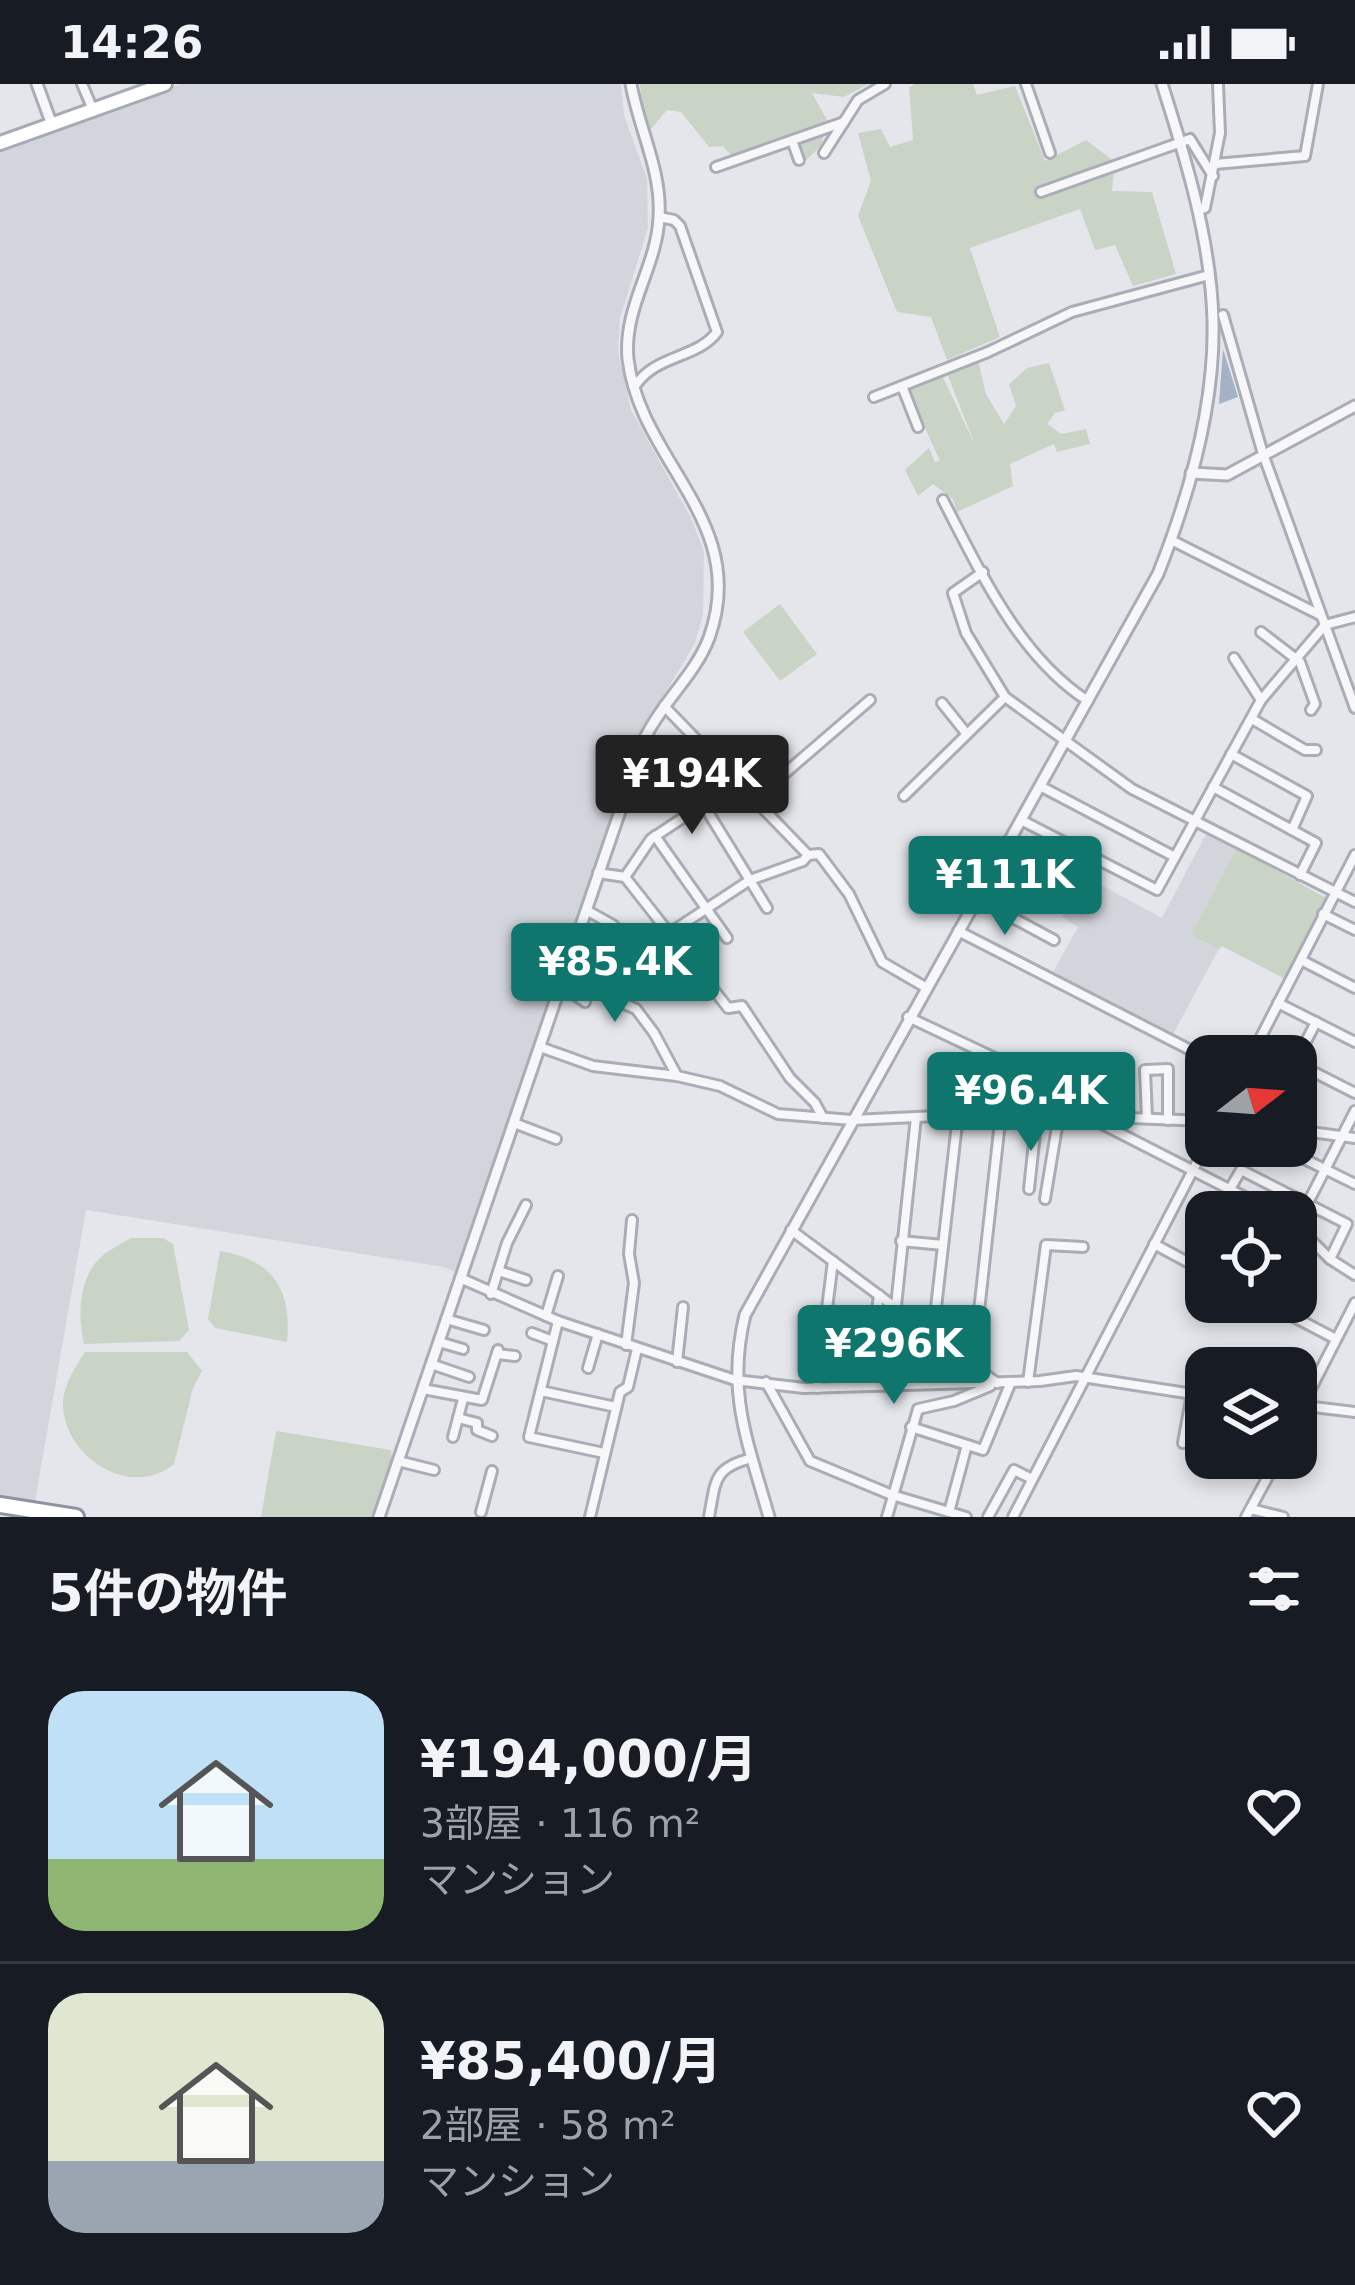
<!DOCTYPE html>
<html lang="ja">
<head>
<meta charset="utf-8">
<style>
  body { margin:0; font-family:"DejaVu Sans","Noto Sans JP",sans-serif; background:#20242c; color:#f1f3f6; height:100vh; display:flex; flex-direction:column; font-size:45px; white-space:nowrap }
  * { box-sizing:border-box; margin:0 }
  p { font-size:39px; color:#9ea1a6 }
  .icon { flex:none; width:66px; height:66px; fill:none; stroke:currentColor; stroke-width:2; stroke-linecap:round; stroke-linejoin:round }
  .map { position:relative; height:1433px; overflow:hidden }
  .side { display:flex; flex-direction:column; background:#171b24; flex:1 }
  .side>* { flex:none }
  .needle { width:78px; rotate:73deg }
  .controls { position:absolute; left:1185px; top:951px; display:grid; gap:24px }
  .controls a { display:grid; place-items:center; width:132px; height:132px; border-radius:24px; background:#171b24; box-shadow:0 6px 18px #0003; font-size:60px }
  .price { position:absolute; translate:-50% -102px; padding:0 27px; border-radius:12px; background:#0f766e; color:#fff; font-size:39px; line-height:78px; filter:drop-shadow(0 3px 6px #0008) }
  .price::after { content:''; position:absolute; left:50%; top:72px; width:36px; height:27px; margin-left:-18px; background:inherit; clip-path:polygon(0 0,100% 0,50% 100%) }
  .price.active { background:#222; color:#fff }
  ul { padding:0; list-style:none }
  li { display:flex; align-items:center; gap:36px; height:300px; padding:0 48px }
  li+li { border-top:3px solid #363941 }
  li span { display:grid; place-items:center; flex:none; width:336px; height:240px; border-radius:36px; color:#555 }
  li>.icon { margin-inline-start:auto }
  span .icon { width:144px; height:144px; fill:#fffc; stroke-width:1 }
  li b { font-size:51px }
  h2 { display:flex; justify-content:space-between; align-items:center; height:144px; padding:0 48px; font-size:51px }
  .status { display:flex; justify-content:space-between; align-items:center; height:84px; padding:0 60px; background:#171b24; direction:ltr }
  .status svg { height:33px; fill:currentColor }
  .map>svg:first-child { display:block }
  .built { fill:#d3d5dc }
  .green { fill:#c9d4c7 }
  .water { fill:#a4b1c6 }
  .lines { fill:none; stroke-linecap:round; stroke-linejoin:round }
  .minor-casing { stroke:#aaadb5; stroke-width:14 }
  .tertiary-casing { stroke:#aaadb5; stroke-width:15 }
  .primary-casing { stroke:#a5aab5; stroke-width:18 }
  .trunk-casing { stroke:#8d93a0; stroke-width:20 }
  .minor { stroke:#f7f7f9; stroke-width:8 }
  .tertiary { stroke:#f7f7f9; stroke-width:9 }
  .primary { stroke:#fff; stroke-width:12 }
  .trunk { stroke:#fff; stroke-width:14 }
</style>
</head>
<body>
<div class="status"><b>14:26</b><svg viewBox="0 0 49 12"><path d="M0 12V9h3v3zM5 12V6h3v6zM10 12V3h3v9zM15 12V0h3v12zM26 1h20v11H26zM47 4h2v5h-2z"/></svg></div>
<div class="map">
<svg width="1355" height="1433" viewBox="0 0 1355 1433">
  <rect width="100%" height="100%" fill="#e4e6eb"/>
  <g class="built">
    <polygon points="181,0 621,0 624,31 647,95 648,144 620,234 618,268 631,326 692,436 704,468 703,531 695,559 640,651 457,1189 444,1183 86,1126 35,1417 0,1413 0,67"/>
    <polygon points="1207,748 1237,764 1193,848 1194,853 1219,865 1172,952 1051,892 1078,843 1062,833 1086,793 1162,834"/>
  </g>
  <g class="green">
    <polygon points="640,0 868,0 844,13 812,9 827,36 821,62 805,77 793,59 783,58 764,72 739,81 723,62 709,63 681,28 667,26 650,46 642,23"/>
    <polygon points="915,0 973,0 977,11 1015,2 1045,77 1086,56 1115,78 1112,107 1152,108 1176,190 1133,202 1115,161 1095,166 1080,125 970,164 1000,253 947,276 931,233 897,228 858,132 871,97 858,49 881,45 890,63 913,56 909,3"/>
    <polygon points="978,276 986,310 1004,340 1016,322 1009,300 1027,284 1049,279 1065,326 1055,329 1047,340 1061,350 1086,345 1090,360 1057,368 1054,360 1010,380 1013,402 957,428 953,415 933,400 918,412 905,386 929,364 935,378 940,377 907,304 941,289 975,361 947,289"/>
    <polygon points="780,520 817,570 780,597 743,548"/>
    <polygon points="1237,764 1326,814 1285,895 1222,862 1219,865 1194,853 1192,849"/>
    <path d="M131,1154H163L173,1160L189,1246L179,1257L84,1260C78,1234 78,1198 98,1176C106,1167 121,1160 131,1154Z"/>
    <path d="M220,1167C273,1176 292,1205 287,1258L215,1244L208,1235Z"/>
    <path d="M85,1268H187L202,1287L193,1304L174,1380C131,1416 64,1373 63,1321C63,1301 75,1284 85,1268Z"/>
    <polygon points="276,1347 391,1366 392,1377 372,1433 261,1433"/>
  </g>
  <polygon class="water" points="1223,265 1238,313 1219,320"/>
  <g class="lines">
    <defs>
      <g id="minor">
        <polyline points="82,0 93,26"/>
        <polyline points="1026,0 1050,69"/>
        <polyline points="793,59 799,76"/>
        <polyline points="824,69 858,16 885,0"/>
        <polyline points="1215,80 1305,72 1318,0"/>
        <polyline points="716,83 844,38"/>
        <polyline points="1041,108 1190,55 1213,92"/>
        <polyline points="1198,126 1205,124 1220,49 1218,0"/>
        <polyline points="1223,231 1263,370 1355,624"/>
        <path d="M635,302C656,270 697,275 717,248L680,142L674,136L659,133"/>
        <polyline points="902,302 918,343"/>
        <polyline points="874,313 988,268 1072,228 1209,191"/>
        <path d="M943,416C980,487 1019,573 1088,617"/>
        <polyline points="1171,456 1320,531"/>
        <polyline points="983,488 953,509 966,549 1005,613 1132,705 1355,818"/>
        <polyline points="1261,548 1300,578 1315,620 1311,626"/>
        <polyline points="1234,574 1261,616"/>
        <polyline points="942,619 966,649"/>
        <polyline points="664,622 808,771 819,770 849,810 882,878 925,903"/>
        <polyline points="1252,635 1305,666 1316,666"/>
        <polyline points="645,654 657,659 712,715"/>
        <polyline points="1231,670 1307,712 1292,746"/>
        <polyline points="1040,702 1175,773"/>
        <polyline points="1213,703 1316,759 1300,791"/>
        <polyline points="904,712 1005,613"/>
        <polyline points="755,715 870,616"/>
        <polyline points="703,720 767,824"/>
        <polyline points="1021,736 1157,806 1261,616 1325,541 1355,533"/>
        <polyline points="655,752 727,854"/>
        <polyline points="993,785 1055,817 1064,799 1046,790"/>
        <polyline points="598,789 625,793 728,924 742,922 790,994 815,1019 823,1034"/>
        <polyline points="625,793 651,755 740,696"/>
        <polyline points="976,814 1054,856"/>
        <polyline points="1323,830 1355,846"/>
        <polyline points="958,847 1206,974"/>
        <polyline points="668,850 750,796 803,777 808,771"/>
        <polyline points="577,853 615,898 621,898 643,884 644,877 613,841 586,826"/>
        <polyline points="569,875 609,913 636,925 654,949 677,992"/>
        <polyline points="1301,876 1355,904"/>
        <polyline points="561,901 585,918"/>
        <polyline points="1278,919 1355,958"/>
        <polyline points="908,933 1075,1012 1092,1025 1098,1038 1274,1128"/>
        <polyline points="1258,959 1283,972"/>
        <polyline points="540,963 593,982 677,992 720,1002 778,1030 852,1036 1001,1029 1206,1037"/>
        <polyline points="1251,972 1355,771"/>
        <polyline points="1296,977 1316,938"/>
        <polyline points="1296,979 1355,1009"/>
        <polyline points="1092,1025 1096,997"/>
        <polyline points="1147,1034 1145,986 1168,985 1168,1036"/>
        <polyline points="514,1039 556,1055"/>
        <polyline points="1296,1046 1355,1054"/>
        <polyline points="1278,1062 1355,1100"/>
        <polyline points="1029,1105 1037,1030"/>
        <polyline points="1230,1105 1241,1086 1347,1140 1330,1175"/>
        <polyline points="1045,1115 1059,1031"/>
        <polyline points="1296,1142 1355,1027"/>
        <polyline points="1297,1142 1330,1175 1355,1191"/>
        <polyline points="791,1146 997,1299"/>
        <polyline points="901,1157 943,1161"/>
        <polyline points="1154,1160 1206,1188"/>
        <polyline points="499,1187 526,1196"/>
        <polyline points="460,1194 558,1237 735,1296 804,1304 1040,1297 1076,1292 1206,1312"/>
        <polyline points="491,1210 507,1159 526,1121"/>
        <polyline points="1265,1218 1336,1255"/>
        <polyline points="896,1222 916,1033"/>
        <polyline points="546,1232 558,1192"/>
        <polyline points="446,1235 484,1246"/>
        <polyline points="558,1237 529,1353 604,1369"/>
        <polyline points="532,1249 553,1257"/>
        <polyline points="933,1250 958,1031"/>
        <polyline points="439,1258 463,1265"/>
        <polyline points="626,1261 634,1199 629,1170 632,1136"/>
        <polyline points="497,1270 515,1272"/>
        <polyline points="677,1278 683,1223"/>
        <polyline points="431,1280 469,1293"/>
        <polyline points="973,1281 1001,1029"/>
        <polyline points="588,1284 598,1250"/>
        <polyline points="766,1298 810,1377 892,1411 966,1433"/>
        <polyline points="1028,1298 1046,1161 1083,1163"/>
        <polyline points="867,1301 879,1211"/>
        <polyline points="817,1304 833,1177"/>
        <polyline points="423,1305 482,1316 498,1266"/>
        <polyline points="541,1307 616,1323"/>
        <polyline points="1297,1321 1355,1328"/>
        <polyline points="458,1334 477,1339 477,1346 492,1352"/>
        <polyline points="1296,1334 1355,1219"/>
        <polyline points="911,1343 983,1366 1011,1298"/>
        <polyline points="1186,1345 1206,1349"/>
        <polyline points="453,1353 463,1315"/>
        <polyline points="1183,1359 1192,1310"/>
        <polyline points="398,1377 434,1386"/>
        <polyline points="1251,1425 1283,1433"/>
        <polyline points="481,1428 492,1387"/>
        <polyline points="949,1428 967,1361"/>
        <polyline points="590,1433 620,1308 628,1303 637,1265"/>
        <path d="M709,1433C716,1396 713,1384 752,1374"/>
        <polyline points="887,1433 918,1325 954,1317 990,1302"/>
        <polyline points="988,1433 1014,1386 1032,1395"/>
        <polyline points="1013,1433 1206,1061"/>
        <polyline points="1246,1433 1278,1374"/>
      </g>
      <g id="tertiary">
        <polyline points="37,0 52,41"/>
        <polyline points="1191,389 1227,391 1355,322"/>
        <path d="M379,1433L645,654C662,618 695,591 709,554C751,438 640,378 628,275C623,223 657,183 659,133C662,87 639,45 631,0"/>
        <path d="M769,1433C748,1358 726,1309 745,1231L1158,490C1189,412 1215,322 1213,237C1211,157 1186,75 1162,0"/>
      </g>
      <polyline id="primary" points="0,59 165,0"/>
      <polyline id="trunk" points="0,1421 76,1433"/>
    </defs>
    <use href="#minor" class="minor-casing"/>
    <use href="#tertiary" class="tertiary-casing"/>
    <use href="#primary" class="primary-casing"/>
    <use href="#trunk" class="trunk-casing"/>
    <use href="#minor" class="minor"/>
    <use href="#tertiary" class="tertiary"/>
    <use href="#primary" class="primary"/>
    <use href="#trunk" class="trunk"/>
  </g>
</svg>
<div class="controls">
<a><svg class="needle" viewBox="-14 -14 28 28"><path d="M0-13l5 13h-10z" fill="#e53935"/><path d="M0 13l5-13h-10z" fill="#9ea1a6"/></svg></a>
<a><svg class="icon" aria-label="locate" viewBox="0 0 24 24"><circle cx="12" cy="12" r="6"/><path d="M12 2v4M12 18v4M2 12h4M18 12h4"/></svg></a>
<a><svg class="icon" aria-label="layers" viewBox="0 0 24 24"><path d="M12 4l9 5-9 5-9-5zM3 14l9 5 9-5"/></svg></a>
</div>
<b class="price active" style="left:692px;top:753px">¥194K</b>
<b class="price" style="left:1005px;top:854px">¥111K</b>
<b class="price" style="left:615px;top:941px">¥85.4K</b>
<b class="price" style="left:1031px;top:1070px">¥96.4K</b>
<b class="price" style="left:894px;top:1323px">¥296K</b>
</div>
<section class="side">
<h2>5件の物件<svg class="icon" aria-label="filters" viewBox="0 0 24 24"><path d="M4 7h16M4 17h16"/><circle cx="9" cy="7" r="2"/><circle cx="15" cy="17" r="2"/></svg></h2>
<ul>
<li><span style="background:linear-gradient(#bfe0f5 70%,#8fb573 0)"><svg class="icon" aria-label="home" viewBox="0 0 24 24"><path d="M3 11l9-7 9 7M6 9v11h12V9"/></svg></span><div><b>¥194,000/月</b><p>3部屋 · 116 m²</p><p>マンション</p></div><svg class="icon" aria-label="heart" viewBox="0 0 24 24"><path d="M12 20l-8-8c-3-5 5-10 8-4 3-6 11-1 8 4z"/></svg></li>
<li><span style="background:linear-gradient(#dfe7d0 70%,#9aa5b1 0)"><svg class="icon" aria-label="home" viewBox="0 0 24 24"><path d="M3 11l9-7 9 7M6 9v11h12V9"/></svg></span><div><b>¥85,400/月</b><p>2部屋 · 58 m²</p><p>マンション</p></div><svg class="icon" aria-label="heart" viewBox="0 0 24 24"><path d="M12 20l-8-8c-3-5 5-10 8-4 3-6 11-1 8 4z"/></svg></li>
</ul>
</section>
</body>
</html>
